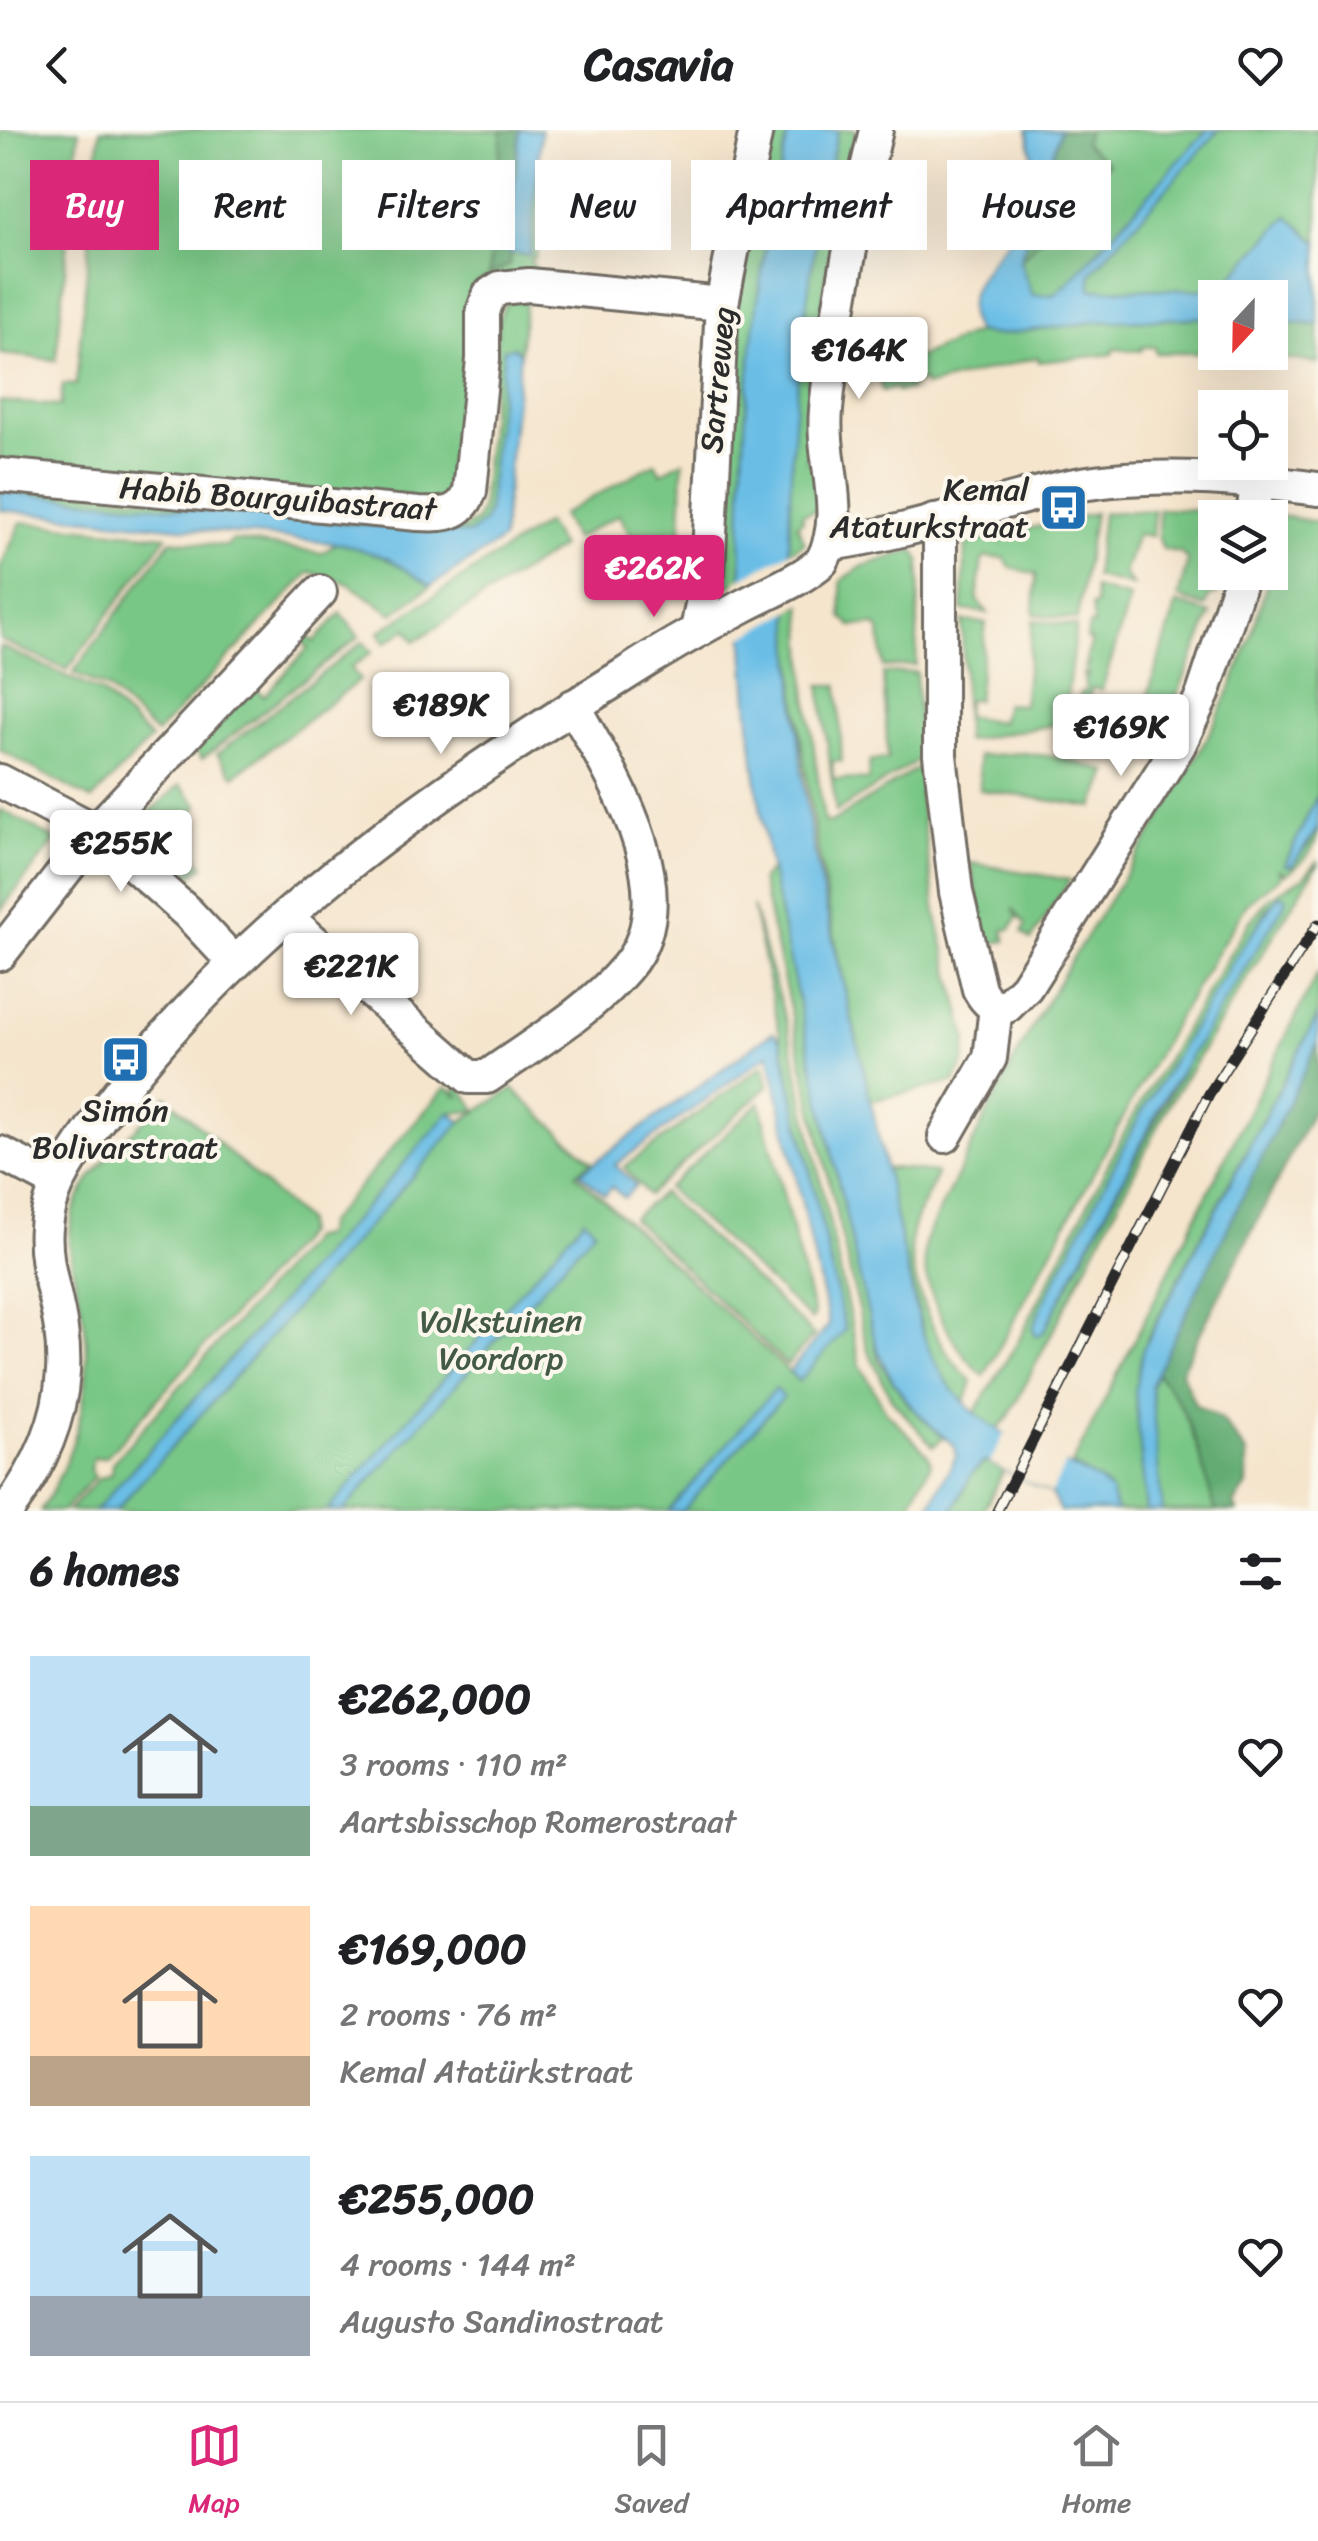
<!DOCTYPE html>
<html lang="en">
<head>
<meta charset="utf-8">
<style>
  body { margin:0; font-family:Sriracha,sans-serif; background:#f2f2f2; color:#202124; height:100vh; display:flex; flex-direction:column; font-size:38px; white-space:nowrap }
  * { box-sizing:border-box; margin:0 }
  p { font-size:32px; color:#757577 }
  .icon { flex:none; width:55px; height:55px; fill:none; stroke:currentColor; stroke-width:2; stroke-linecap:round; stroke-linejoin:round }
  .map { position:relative; height:1381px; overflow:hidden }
  .side { display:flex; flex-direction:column; background:#fff; flex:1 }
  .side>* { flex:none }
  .top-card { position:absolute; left:30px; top:30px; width:1260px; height:90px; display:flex; gap:20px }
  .needle { width:65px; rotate:202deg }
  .buttons { position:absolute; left:1198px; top:150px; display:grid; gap:20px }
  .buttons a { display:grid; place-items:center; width:90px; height:90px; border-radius:0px; background:#fff; box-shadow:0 10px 40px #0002; font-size:50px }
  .price { position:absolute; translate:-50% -85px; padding:0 22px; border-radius:10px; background:#fff; color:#222; font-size:32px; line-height:65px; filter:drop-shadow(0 2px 5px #0008) }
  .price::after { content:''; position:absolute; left:50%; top:60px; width:30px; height:22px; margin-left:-15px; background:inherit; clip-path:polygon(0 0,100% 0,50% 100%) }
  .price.current { background:#db2777; color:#fff }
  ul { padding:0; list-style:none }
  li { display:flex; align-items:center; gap:30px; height:250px; padding:0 30px }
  li span { display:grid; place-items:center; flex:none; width:280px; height:200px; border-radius:0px; color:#555 }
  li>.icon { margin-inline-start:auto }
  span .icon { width:120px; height:120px; fill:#fffc; stroke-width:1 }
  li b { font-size:42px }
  h2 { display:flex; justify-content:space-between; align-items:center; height:120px; padding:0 30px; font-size:42px }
  .tag { padding:0 35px; border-radius:0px; background:#fff; box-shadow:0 10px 40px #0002; font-size:35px; line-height:90px }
  .tag.current { background:#db2777; color:#fff }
  header { display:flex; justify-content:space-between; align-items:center; height:130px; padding:0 30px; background:#fff; font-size:45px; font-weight:800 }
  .tabs { display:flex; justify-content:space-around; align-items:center; height:140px; border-top:2px solid #e0e0e0; background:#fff; font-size:28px; color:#757577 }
  .tabs a { display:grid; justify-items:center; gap:5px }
  .tabs .current { color:#db2777 }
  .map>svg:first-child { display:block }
  .green { fill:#79c786; stroke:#527958; stroke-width:2.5; fill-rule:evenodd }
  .forest { fill:#62ac73; stroke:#466c4f; stroke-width:2.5 }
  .water { fill:#6abee6; stroke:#4a7488; stroke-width:2.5 }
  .pier { fill:#f5e5cd }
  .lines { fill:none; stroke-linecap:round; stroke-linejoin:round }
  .minor-casing { stroke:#726c64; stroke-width:38 }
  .minor { stroke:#fff; stroke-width:32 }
  .rail-casing { stroke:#2b2b2b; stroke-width:11 }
  .rail { stroke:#fbf7ec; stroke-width:8; stroke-dasharray:22; stroke-linecap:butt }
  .labels { text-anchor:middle; stroke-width:8; stroke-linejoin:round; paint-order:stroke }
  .street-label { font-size:32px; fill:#2b2b2b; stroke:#fbf7ec }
  .poi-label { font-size:32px; fill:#2b2b2b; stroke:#fbf7ec; text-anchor:end }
  .park-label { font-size:32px; fill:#425a46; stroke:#fbf7ec }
</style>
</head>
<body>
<header><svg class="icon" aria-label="back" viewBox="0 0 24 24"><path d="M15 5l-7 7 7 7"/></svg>Casavia<svg class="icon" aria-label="heart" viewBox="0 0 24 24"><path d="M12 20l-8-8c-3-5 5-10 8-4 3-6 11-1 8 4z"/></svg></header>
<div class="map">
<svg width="1318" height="1381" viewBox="0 0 1318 1381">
  <rect width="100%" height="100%" fill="#fbf7ec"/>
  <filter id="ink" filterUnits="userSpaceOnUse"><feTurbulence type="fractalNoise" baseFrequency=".01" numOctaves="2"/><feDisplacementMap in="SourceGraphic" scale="20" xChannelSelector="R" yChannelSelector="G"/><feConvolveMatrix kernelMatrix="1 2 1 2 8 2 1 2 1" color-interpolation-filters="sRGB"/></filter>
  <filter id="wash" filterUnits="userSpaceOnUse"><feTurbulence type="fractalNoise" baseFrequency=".0048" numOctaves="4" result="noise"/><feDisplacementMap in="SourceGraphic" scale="40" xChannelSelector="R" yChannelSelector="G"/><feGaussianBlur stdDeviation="2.25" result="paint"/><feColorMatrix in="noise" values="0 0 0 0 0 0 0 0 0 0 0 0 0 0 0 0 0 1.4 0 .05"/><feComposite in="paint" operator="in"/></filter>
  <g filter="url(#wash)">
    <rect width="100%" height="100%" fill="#f5e5cd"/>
    <g class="green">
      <polygon points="0,0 79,0 56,230 0,224"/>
      <polygon points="100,0 502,0 489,144 508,123 530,125 537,46 544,47 536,127 530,130 537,141 484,149 474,155 468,179 470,217 456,356 436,373 0,335 0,271 60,276 63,254 76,255"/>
      <path d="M772,0H789C754,148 741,297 741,449L724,458L720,450L722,247Z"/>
      <path d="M838,0H856L826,144L807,331L820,332L825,378L802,384L803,391L797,394L805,413L788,423C785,280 806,140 838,0Z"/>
      <polygon points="1088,0 1318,0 1318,113 1288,86 1220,160 1097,162 1091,159 1088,149 1066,155 1054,165 1032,165 1019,131 1108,34 1083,13"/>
      <polygon points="526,167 520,224 504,219 488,381 484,392 469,404 0,362 0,354 464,398 476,391 481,379 499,188 505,174"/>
      <polygon points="1215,187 1215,222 1230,223 1156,223 1155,217 1142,217 1141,221 1114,219 1113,224 1039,232 1038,227 925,257 923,251 911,254 911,259 897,262 896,258 882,261 876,237 918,227 976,202 996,205 1094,192"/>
      <polygon points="1270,191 1318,195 1318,233 1272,227"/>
      <polygon points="683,331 681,406 643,427 646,414 634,411 619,385 574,409 561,385 655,333 661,343"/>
      <polygon points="1159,379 1229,381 1231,387 1215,388 1215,442 1222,443 1216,465 1210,465 1205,477 1178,467 1188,431 1181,423 1163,419 1158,407"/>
      <polygon points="1154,380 1152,406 1137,404 1124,444 1133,456 1095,447 1102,383"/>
      <polygon points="1094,383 1077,490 1034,484 1036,444 1011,438 1004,428 986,427 982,430 977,470 988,483 962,480 966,414 1001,405 1001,411 1006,404"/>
      <path d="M1280,386L1318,392V664L1285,735L1308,716L1318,698C1318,718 1302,734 1286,744L1278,738L1282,746L1247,773L1172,897L984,1246C952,1220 916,1150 926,1108C968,1025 1006,939 1054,859C1151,694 1251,583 1280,386Z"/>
      <polygon points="21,392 167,406 67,540 0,510 0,438"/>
      <polygon points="546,393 561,417 415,511 407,499 385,513 379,502"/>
      <polygon points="171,410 227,416 232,410 322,423 337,413 362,418 405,437 431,456 393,484 347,453 310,442 156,604 107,558 73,543"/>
      <polygon points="914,420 920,430 916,535 883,537 880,500 874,495 852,496 842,487 841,451 863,436"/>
      <polygon points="1094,458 1130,468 1102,560 1092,558 1087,573 1120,586 1128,569 1145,574 1177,473 1211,484 1161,604 1077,593 1081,562 1086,562 1083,543 1088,546 1085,534 1089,534 1086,529 1092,511 1087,509 1089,495 1094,495 1092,476 1096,476"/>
      <path d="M802,475L806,559L824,692L831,693L921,636L923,663L919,664L936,783L967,910L965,930L955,952L870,971C833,809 799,649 789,482Z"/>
      <polygon points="341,483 359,507 202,629 189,612 246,551 264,566 308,518 294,502 298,497 314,512"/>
      <polygon points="1033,490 1076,496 1064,593 965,611 962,491 986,493 977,570 967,569 965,586 1000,592 1005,574 1023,575"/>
      <polygon points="363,512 372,522 351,538 360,550 234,646 217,624"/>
      <polygon points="0,516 101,562 151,609 92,670 0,620"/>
      <polygon points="916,542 920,629 836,682 820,555 838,555 842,631 832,632 833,649 868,650 870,631 888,629 883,543"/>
      <polygon points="1024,623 1062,628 1108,642 1094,677 980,660 978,626"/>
      <polygon points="180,655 199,676 172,699 204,736 190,748 133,697"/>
      <polygon points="0,679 56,710 0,781"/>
      <path d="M1318,731V734L1172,969L1008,1288L997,1299L974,1284L1016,1215L1132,987L1249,792L1269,768L1302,748ZM1271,773L1043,1203L1033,1199L1140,985Z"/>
      <polygon points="971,733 1070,750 1031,810 1022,802 1026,795 1013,778 1018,787 1011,799 1003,800 1006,811 986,814"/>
      <polygon points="771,739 879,1231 910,1276 944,1308 933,1316 892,1270 867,1218 761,750"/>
      <polygon points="752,776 789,902 860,1235 886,1281 929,1326 931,1334 907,1381 115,1381 460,992 513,959 592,1031 576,1044 798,1250 845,1199"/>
      <polygon points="1318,842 1318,885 1147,1209 1135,1259 1146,1381 1116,1381 1105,1355 1072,1335"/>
      <polygon points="764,935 768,956 648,1065 624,1037"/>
      <polygon points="459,955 478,981 450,983 95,1381 68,1381 98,1349 111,1344 112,1333 311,1108 323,1106 327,1093 446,957 459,967 455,960"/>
      <path d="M166,966L305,1091V1103L106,1327L93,1328L90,1340L94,1347L63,1381H40C75,1327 95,1255 84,1191C78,1153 61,1116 75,1078C92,1032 136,1003 166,966Z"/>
      <polygon points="760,972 814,1186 811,1190 667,1058"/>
      <path d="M895,1038L936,1043C932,1064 916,1081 912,1102C904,1144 939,1225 972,1251L964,1276L929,1228L884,1039Z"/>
      <polygon points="662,1063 814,1205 787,1235 632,1088"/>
      <path d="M1156,1243C1194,1281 1200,1332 1216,1381H1162L1149,1263Z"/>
      <polygon points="985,1331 1004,1340 983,1381 953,1381 972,1343"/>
    </g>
    <g class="forest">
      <polygon points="502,0 520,0 510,135 489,145"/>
      <polygon points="1060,0 1088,0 1084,13 1108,33 1020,131"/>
      <path d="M1318,912V971L1181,1241L1195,1274L1222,1290L1247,1324V1356L1234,1374L1237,1381H1216C1200,1332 1194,1281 1156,1243Z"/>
    </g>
    <g class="water">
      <polygon points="520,0 541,0 530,125 508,123"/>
      <path d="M789,0H838C790,212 776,423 802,640C814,737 839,834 861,929C881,1015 898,1102 918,1188C948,1293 1011,1306 1098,1350L1111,1362L1116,1381H1060L1051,1363L985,1331L972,1343L953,1381H928L956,1326L954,1315C914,1284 885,1251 872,1201C848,1098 826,995 803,891C785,807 765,724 755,639C729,425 740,210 789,0Z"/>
      <path d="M1027,0H1060L1020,131L1032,165H1054L1066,155L1207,0H1219L1091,143V159L1220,160L1288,86L1318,113V195L1270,191V168H1215V187L1094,192L996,205L976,202C949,157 1013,116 1028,78C1038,53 1033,25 1027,0Z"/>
      <polygon points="514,217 520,224 502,410 431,456 387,428 343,414 0,380 0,362 469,404 484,392 488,381 504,219"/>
      <polygon points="1318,664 1318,698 1292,736 1285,735"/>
      <polygon points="1279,765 1286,767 1284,775 1165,967 1043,1203 1036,1206 1033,1199 1040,1180 1140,985 1240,820"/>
      <polygon points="1318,885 1318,912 1151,1255 1162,1381 1146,1381 1135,1259 1143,1219"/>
      <polygon points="773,902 781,910 845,1200 799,1251 789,1242 829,1195 769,924 615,1035 636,1055 624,1068 612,1057 605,1065 580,1043"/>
      <polygon points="450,982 461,992 115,1381 95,1381"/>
      <polygon points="584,1089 595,1099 343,1381 327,1381"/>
      <polygon points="775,1259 783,1267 682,1381 668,1381"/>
    </g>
    <g class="pier">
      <polygon points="793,420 794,479 740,509 736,451"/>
      <polygon points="1005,1303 1066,1333 1051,1363 990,1333"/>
    </g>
  </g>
  <g filter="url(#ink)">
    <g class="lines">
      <defs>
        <g id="minor">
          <path d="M0,345L418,384C442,385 461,386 470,361L483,229V182L489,165L500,158L529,155L722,174"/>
          <polyline points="1253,388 1257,351"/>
          <path d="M934,391L940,412V625L956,762L979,859C986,872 991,877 1007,876L1026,857L1179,615L1203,564L1243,442"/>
          <path d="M830,414C909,403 983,376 1060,358C1142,340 1235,348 1318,359"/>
          <polyline points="697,501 708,442 722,174 756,0"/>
          <polyline points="0,651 96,701 188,783 234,832"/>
          <path d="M286,787L469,947H487C533,914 589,882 626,838C689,765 611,643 573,576"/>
          <polyline points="0,824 96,701 320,462"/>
          <polyline points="945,1006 990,928 996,877"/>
          <polyline points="0,1023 58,1053"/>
          <path d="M7,1381C37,1341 60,1293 63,1242C68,1157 16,1116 71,1030C204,823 413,676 619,548C659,522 701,498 743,476C769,462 801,450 822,431C848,383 821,332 826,280C835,186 854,92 876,0"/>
        </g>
      </defs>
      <use href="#minor" class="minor-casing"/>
      <use href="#minor" class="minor"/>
      <defs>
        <polyline id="rail" points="997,1381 1209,964 1318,794"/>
      </defs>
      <use href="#rail" class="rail-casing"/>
      <use href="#rail" class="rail"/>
    </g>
  </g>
  <defs>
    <symbol id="bus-square" viewBox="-11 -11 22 22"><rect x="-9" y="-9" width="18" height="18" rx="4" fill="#1f6fb2" stroke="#fbf7ec"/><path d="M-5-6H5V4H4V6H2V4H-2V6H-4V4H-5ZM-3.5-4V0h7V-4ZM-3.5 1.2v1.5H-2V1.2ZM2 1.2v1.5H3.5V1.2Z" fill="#fff"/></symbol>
  </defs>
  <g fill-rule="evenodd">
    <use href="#bus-square" x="1036" y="350" width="55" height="55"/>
    <use href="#bus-square" x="98" y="902" width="55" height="55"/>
  </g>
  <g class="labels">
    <g class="street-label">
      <text transform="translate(717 250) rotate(-85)" y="11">Sartreweg</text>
      <text transform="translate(278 368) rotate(4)" y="11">Habib Bourguibastraat</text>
    </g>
    <g class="poi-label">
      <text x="1029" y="370">Kemal<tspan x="1029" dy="37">Ataturkstraat</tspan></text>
      <text x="125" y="991" text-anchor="middle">Simón<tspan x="125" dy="37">Bolivarstraat</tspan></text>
    </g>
    <g class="park-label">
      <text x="501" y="1202">Volkstuinen<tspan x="501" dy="37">Voordorp</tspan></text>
    </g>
  </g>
</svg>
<div class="buttons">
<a><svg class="needle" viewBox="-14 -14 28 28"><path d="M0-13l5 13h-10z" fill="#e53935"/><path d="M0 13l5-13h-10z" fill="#757577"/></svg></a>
<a><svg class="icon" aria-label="locate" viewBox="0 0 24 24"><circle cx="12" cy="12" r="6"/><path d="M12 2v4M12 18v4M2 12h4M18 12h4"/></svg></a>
<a><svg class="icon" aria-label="layers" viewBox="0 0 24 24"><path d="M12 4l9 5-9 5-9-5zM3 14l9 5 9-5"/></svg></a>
</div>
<b class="price" style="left:859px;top:272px">€164K</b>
<b class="price current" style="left:654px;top:490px">€262K</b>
<b class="price" style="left:441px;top:627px">€189K</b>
<b class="price" style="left:1121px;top:649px">€169K</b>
<b class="price" style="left:121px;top:765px">€255K</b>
<b class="price" style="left:351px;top:888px">€221K</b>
<div class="top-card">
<a class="tag current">Buy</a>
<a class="tag">Rent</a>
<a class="tag">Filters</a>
<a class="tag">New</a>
<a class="tag">Apartment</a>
<a class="tag">House</a>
</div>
</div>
<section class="side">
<h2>6 homes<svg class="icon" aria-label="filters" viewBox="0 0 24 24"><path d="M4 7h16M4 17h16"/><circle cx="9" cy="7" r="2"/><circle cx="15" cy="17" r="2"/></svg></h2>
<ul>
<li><span style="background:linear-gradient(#bfe0f5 75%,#7fa58c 0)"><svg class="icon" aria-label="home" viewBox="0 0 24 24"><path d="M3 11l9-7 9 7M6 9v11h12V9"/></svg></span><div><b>€262,000</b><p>3 rooms · 110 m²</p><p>Aartsbisschop Romerostraat</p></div><svg class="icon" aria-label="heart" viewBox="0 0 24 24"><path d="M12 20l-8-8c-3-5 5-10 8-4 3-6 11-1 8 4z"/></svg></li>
<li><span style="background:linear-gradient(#ffd9b3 75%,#b9a48a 0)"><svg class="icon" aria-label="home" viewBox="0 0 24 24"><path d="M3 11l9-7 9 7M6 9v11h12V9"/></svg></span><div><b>€169,000</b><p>2 rooms · 76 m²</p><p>Kemal Atatürkstraat</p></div><svg class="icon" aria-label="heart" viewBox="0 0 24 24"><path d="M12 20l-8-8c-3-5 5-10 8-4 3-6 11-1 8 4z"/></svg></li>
<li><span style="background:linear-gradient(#bfe0f5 70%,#9aa5b1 0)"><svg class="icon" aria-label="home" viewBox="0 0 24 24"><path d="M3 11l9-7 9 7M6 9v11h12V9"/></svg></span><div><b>€255,000</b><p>4 rooms · 144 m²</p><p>Augusto Sandinostraat</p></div><svg class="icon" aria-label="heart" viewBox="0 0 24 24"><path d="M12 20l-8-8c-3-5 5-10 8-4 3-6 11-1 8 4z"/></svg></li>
</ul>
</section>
<nav class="tabs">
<a class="current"><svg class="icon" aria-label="map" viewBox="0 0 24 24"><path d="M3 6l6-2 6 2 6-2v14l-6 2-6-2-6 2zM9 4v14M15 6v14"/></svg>Map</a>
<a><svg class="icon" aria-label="saved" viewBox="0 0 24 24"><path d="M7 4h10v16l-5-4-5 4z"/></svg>Saved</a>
<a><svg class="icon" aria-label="home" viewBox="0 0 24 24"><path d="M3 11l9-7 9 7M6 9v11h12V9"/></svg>Home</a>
</nav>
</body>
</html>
